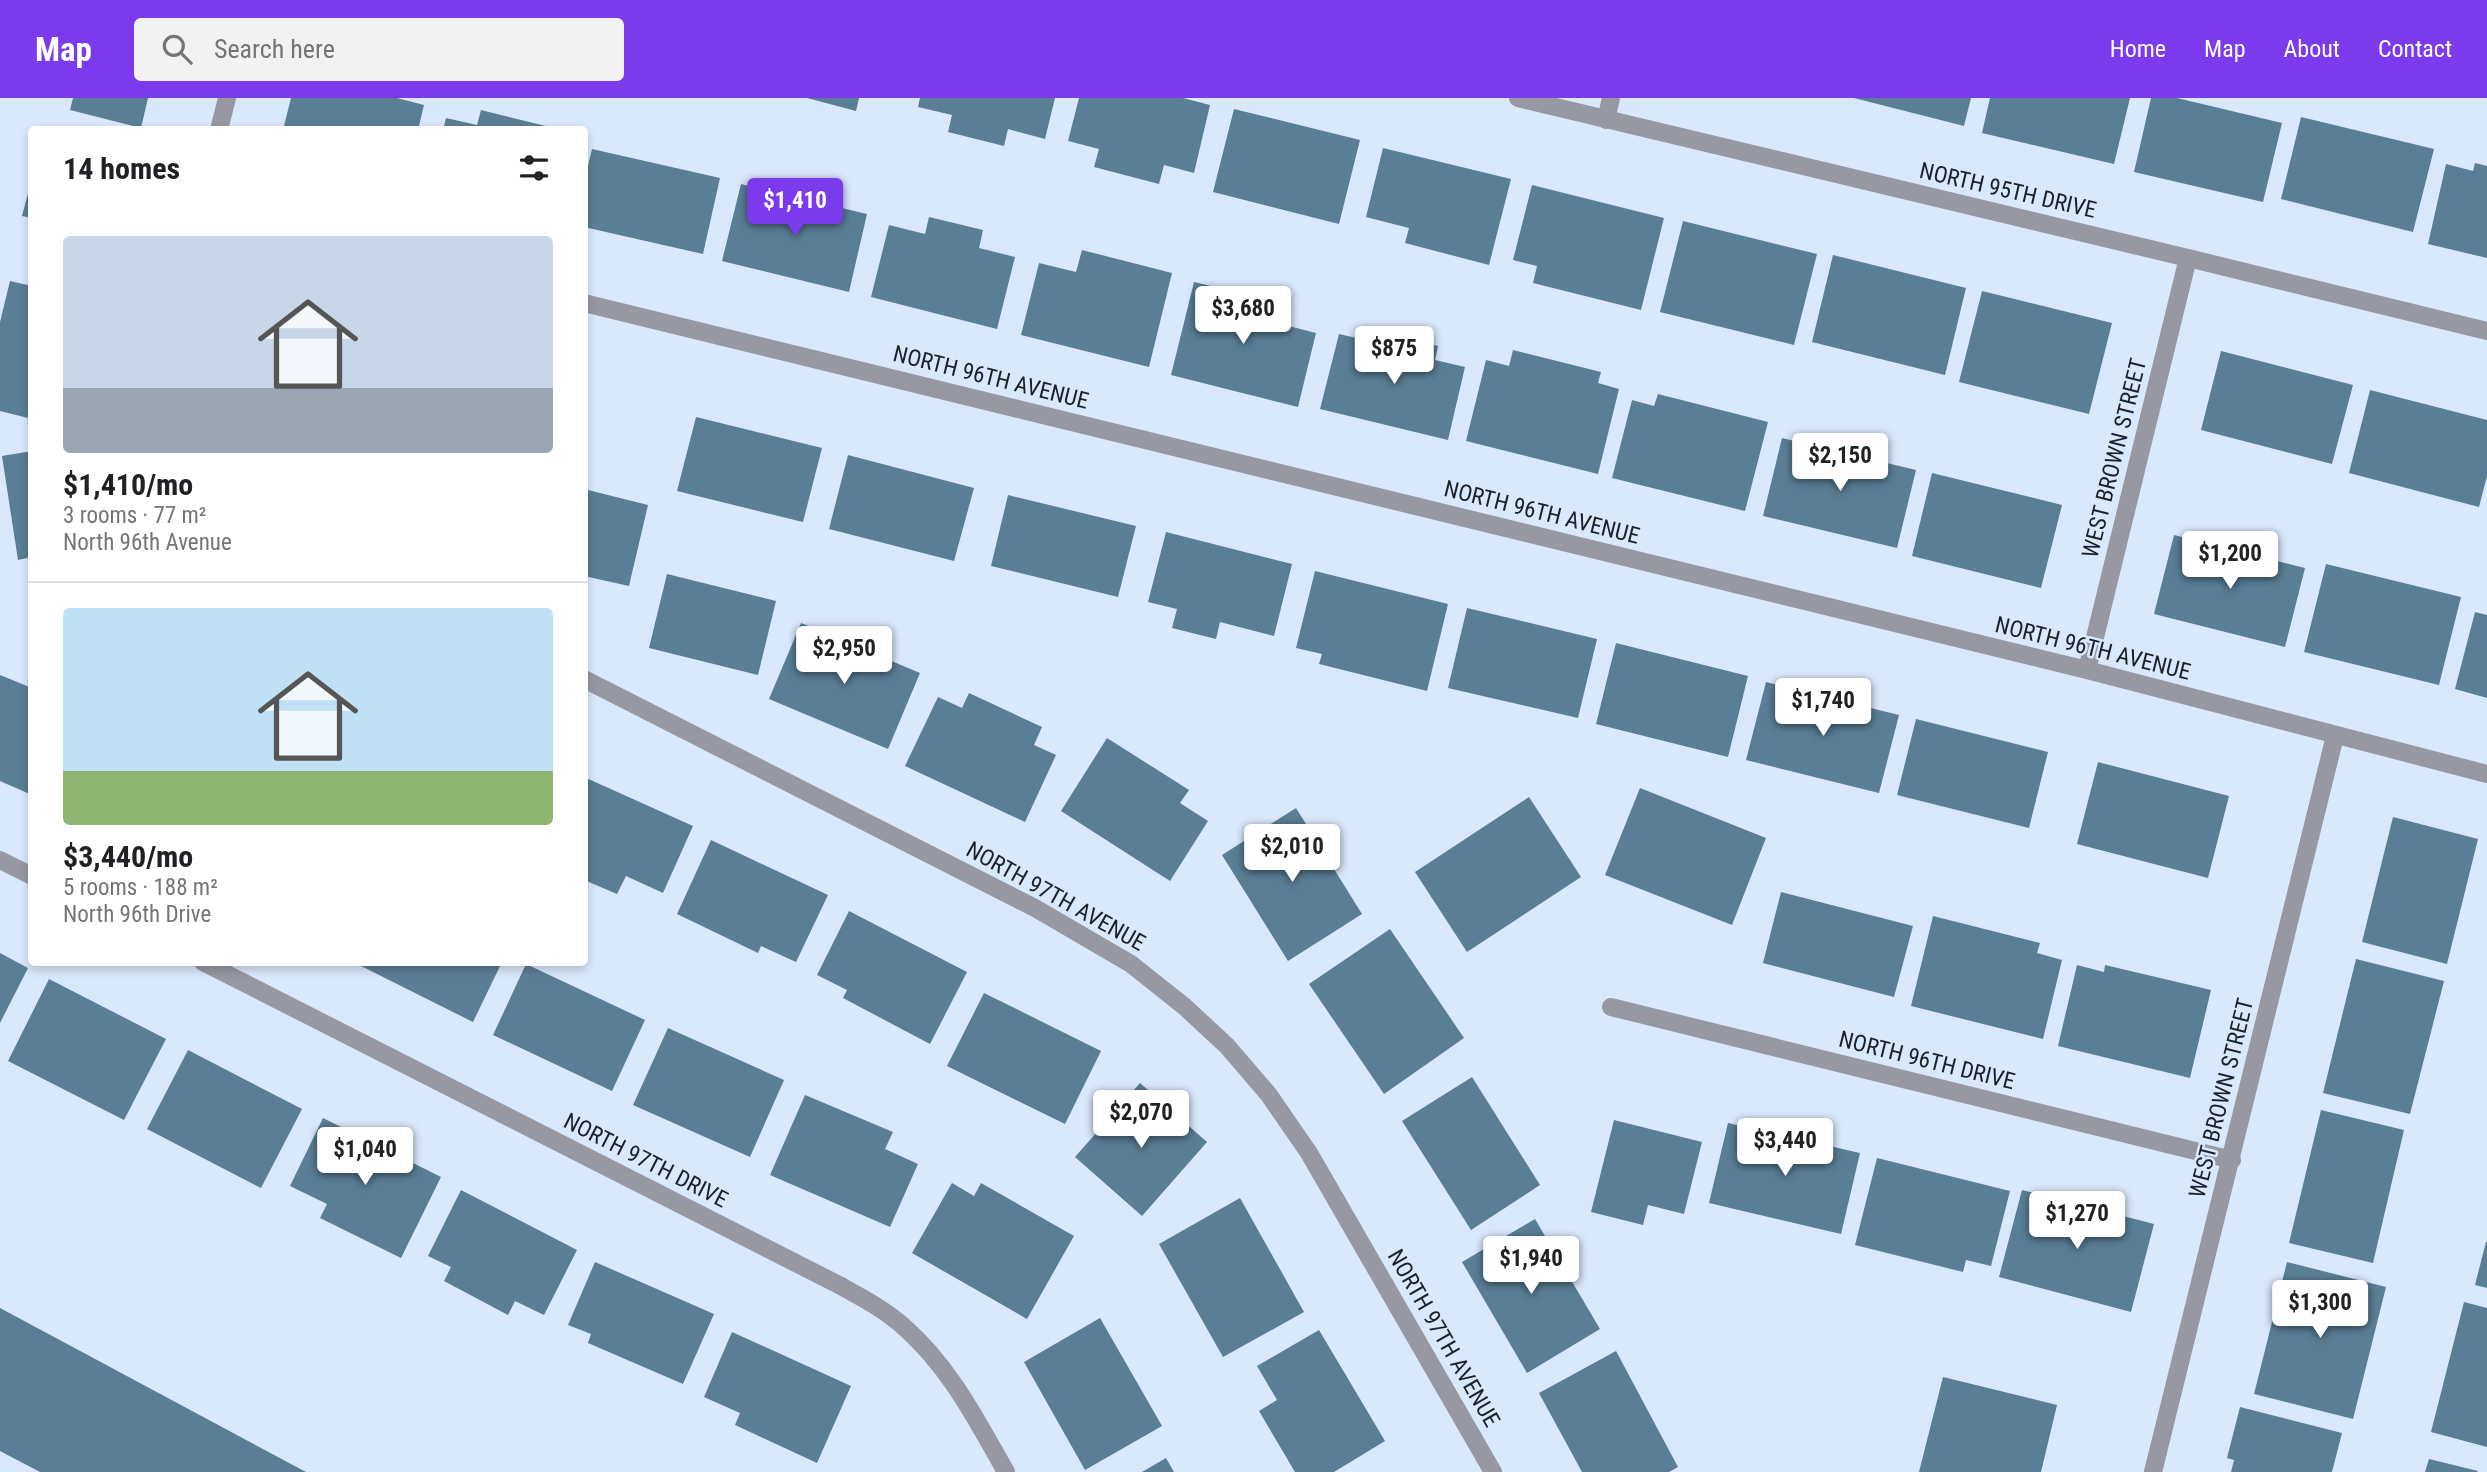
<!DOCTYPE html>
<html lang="en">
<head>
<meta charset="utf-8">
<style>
  body { margin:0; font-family:"Roboto Condensed",sans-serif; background:#f2f2f2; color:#202124; height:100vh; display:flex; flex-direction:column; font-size:26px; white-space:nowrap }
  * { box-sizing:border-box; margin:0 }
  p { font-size:23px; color:#757577 }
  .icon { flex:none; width:38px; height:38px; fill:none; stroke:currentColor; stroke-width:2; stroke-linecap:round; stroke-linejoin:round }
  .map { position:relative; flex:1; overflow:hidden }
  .sheet { position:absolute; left:28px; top:28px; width:560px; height:840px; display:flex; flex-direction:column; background:#fff; border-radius:7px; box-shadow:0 4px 10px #0003 }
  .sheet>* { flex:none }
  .price { position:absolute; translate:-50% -60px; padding:0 16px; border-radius:7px; background:#fff; color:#222; font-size:23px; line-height:46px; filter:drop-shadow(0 2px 4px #0008) }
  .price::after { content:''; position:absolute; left:50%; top:42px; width:21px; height:16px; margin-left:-10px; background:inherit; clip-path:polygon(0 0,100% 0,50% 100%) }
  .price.current { background:#7c3aed; color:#fff }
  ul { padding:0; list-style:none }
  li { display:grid; align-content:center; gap:14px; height:371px; padding:0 35px }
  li+li { border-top:2px solid #e0e0e0 }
  li span { display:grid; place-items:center; height:217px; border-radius:7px; color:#555 }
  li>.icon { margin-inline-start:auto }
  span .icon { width:126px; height:126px; fill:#fffc; stroke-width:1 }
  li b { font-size:30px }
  h2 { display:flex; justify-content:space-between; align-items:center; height:84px; padding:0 35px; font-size:30px }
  header { display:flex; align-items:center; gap:42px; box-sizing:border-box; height:98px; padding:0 35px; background:#7c3aed; color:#fff }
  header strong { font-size:33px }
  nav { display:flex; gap:38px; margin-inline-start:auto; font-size:24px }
  .search { width:490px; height:63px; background:#f2f2f2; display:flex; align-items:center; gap:18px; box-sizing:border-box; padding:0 24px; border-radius:7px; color:#757577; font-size:26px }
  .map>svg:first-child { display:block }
  .building { fill:#5a7e95 }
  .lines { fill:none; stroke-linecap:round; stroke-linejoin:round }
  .street { stroke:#9798a2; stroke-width:18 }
  .labels { text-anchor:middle; stroke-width:5; stroke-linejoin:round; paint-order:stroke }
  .street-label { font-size:23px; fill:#1c2028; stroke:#dae8fc }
</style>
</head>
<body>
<header>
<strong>Map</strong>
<div class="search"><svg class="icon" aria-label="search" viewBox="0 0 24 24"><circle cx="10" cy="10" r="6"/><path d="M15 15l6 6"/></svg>Search here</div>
<nav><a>Home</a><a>Map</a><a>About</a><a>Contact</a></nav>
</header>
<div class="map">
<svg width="2487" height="1374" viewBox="0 0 2487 1374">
  <rect width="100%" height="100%" fill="#dae8fc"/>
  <g class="building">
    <polygon points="73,0 148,0 141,30 70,12"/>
    <polygon points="291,0 397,0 424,7 418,32 283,32"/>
    <polygon points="807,0 859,0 856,13"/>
    <polygon points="920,0 1055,0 1045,41 1008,31 1004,48 948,34 952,17 918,9"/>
    <polygon points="1079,0 1183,0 1210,7 1194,75 1164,67 1159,86 1094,69 1099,51 1068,43"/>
    <polygon points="1854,0 1971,0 1964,28"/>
    <polygon points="1990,0 2130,0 2114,66 1982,35"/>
    <polygon points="2151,0 2177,0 2282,25 2263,104 2134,74"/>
    <polygon points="1234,11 1360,42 1339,126 1213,94"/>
    <polygon points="481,12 558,31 557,32 443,32 446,20 477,27"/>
    <polygon points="2301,19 2434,51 2413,134 2281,101"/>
    <polygon points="1383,50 1511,81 1489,167 1405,145 1409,130 1366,119"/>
    <polygon points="592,51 720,80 703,156 584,129 584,84"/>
    <polygon points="2475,65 2487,68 2487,160 2428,146 2446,66 2473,73"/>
    <polygon points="31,84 32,85 32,120 22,118"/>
    <polygon points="741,86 867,116 849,194 722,163"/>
    <polygon points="1532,87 1664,120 1641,212 1533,185 1537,168 1513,162"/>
    <polygon points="929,119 983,132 979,150 1015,159 997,231 871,199 889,127 925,136"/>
    <polygon points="1683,123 1817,156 1794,247 1660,214"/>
    <polygon points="1082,152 1172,175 1149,269 1021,237 1039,165 1076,174"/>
    <polygon points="1833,157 1966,190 1945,277 1812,244"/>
    <polygon points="10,183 32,188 32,321 0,313 0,224"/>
    <polygon points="1194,184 1286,206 1281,226 1316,235 1298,309 1171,277"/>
    <polygon points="1982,193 2112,225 2089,316 1959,284"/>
    <polygon points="1339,236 1413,253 1415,242 1438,248 1435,262 1465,269 1448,342 1320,311"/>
    <polygon points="1513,252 1601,274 1598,285 1619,291 1598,376 1466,343 1486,262 1509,268"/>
    <polygon points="2221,253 2353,287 2332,366 2201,332"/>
    <polygon points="2370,292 2487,322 2487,378 2479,409 2349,375"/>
    <polygon points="1658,296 1768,324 1745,413 1612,380 1632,302 1654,308"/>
    <polygon points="696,319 822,350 803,424 677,393"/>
    <polygon points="1782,340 1916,372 1897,450 1763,418"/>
    <polygon points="32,353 32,459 18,462 2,358"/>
    <polygon points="848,357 974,390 954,463 829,431"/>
    <polygon points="1932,375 2062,407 2041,490 1912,458"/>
    <polygon points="584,391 648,407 629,488 584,478"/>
    <polygon points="1008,397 1136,428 1118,499 991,468"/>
    <polygon points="1166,434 1292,466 1274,538 1220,524 1216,541 1172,530 1177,511 1148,504"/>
    <polygon points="2174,437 2305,470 2285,549 2154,516"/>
    <polygon points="2326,466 2461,499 2439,587 2304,554"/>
    <polygon points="1315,473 1448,506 1427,593 1319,566 1322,556 1296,550"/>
    <polygon points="667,476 776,503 758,577 649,550"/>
    <polygon points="1467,510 1597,541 1578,620 1448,590"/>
    <polygon points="2475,514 2487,517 2487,600 2455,591"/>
    <polygon points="801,525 920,575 888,651 769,601"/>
    <polygon points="1616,545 1748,578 1728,659 1596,626"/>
    <polygon points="0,577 32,590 32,697 0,683"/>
    <polygon points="1766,584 1899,617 1879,695 1746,662"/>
    <polygon points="969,595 1042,629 1034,647 1056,657 1025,724 905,668 938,599 962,610"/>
    <polygon points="1916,621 2048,654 2029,730 1897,697"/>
    <polygon points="1107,640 1189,692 1180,705 1208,723 1170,783 1061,713"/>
    <polygon points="2098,664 2229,698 2208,780 2077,746"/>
    <polygon points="584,679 693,728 663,795 626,778 617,796 584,782"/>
    <polygon points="1640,690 1766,740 1732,827 1605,777"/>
    <polygon points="1529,699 1581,779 1467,854 1415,774"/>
    <polygon points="1296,710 1362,816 1288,863 1222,757"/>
    <polygon points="2393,719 2478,741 2447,866 2362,844"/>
    <polygon points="711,742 828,797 796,864 761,848 758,855 677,816"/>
    <polygon points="1781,794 1913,828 1894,899 1763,865"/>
    <polygon points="849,813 967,874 930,946 843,900 847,892 817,877"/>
    <polygon points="1933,818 2040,845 2037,855 2062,862 2043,941 1911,908"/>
    <polygon points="1390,831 1464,940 1384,996 1309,886"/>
    <polygon points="0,855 28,870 0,925"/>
    <polygon points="2356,861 2444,883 2410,1016 2323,995"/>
    <polygon points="353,864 502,864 473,924"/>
    <polygon points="526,866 645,922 612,993 493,937"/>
    <polygon points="2077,867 2104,874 2105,867 2211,892 2190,980 2058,948"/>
    <polygon points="49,881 166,941 124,1022 8,963"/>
    <polygon points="984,895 1101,953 1065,1026 947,968"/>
    <polygon points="668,930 784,982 750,1059 633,1007"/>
    <polygon points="188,952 302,1011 261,1090 147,1031"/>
    <polygon points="1472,979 1540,1087 1471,1132 1402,1023"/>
    <polygon points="1140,985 1207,1044 1142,1118 1075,1059"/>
    <polygon points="805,997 893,1034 885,1051 918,1066 890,1129 770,1077"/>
    <polygon points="2321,1012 2404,1032 2373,1165 2289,1145"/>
    <polygon points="323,1020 441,1079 401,1160 320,1120 327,1106 290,1088"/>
    <polygon points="1614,1022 1702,1044 1684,1116 1648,1107 1643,1127 1591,1114"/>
    <polygon points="1728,1025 1860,1055 1841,1136 1709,1105"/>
    <polygon points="1877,1060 2010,1093 1991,1168 1966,1162 1963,1174 1855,1147"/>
    <polygon points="952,1085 974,1098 981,1085 1074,1138 1027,1221 912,1155"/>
    <polygon points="461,1092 577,1152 544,1217 515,1203 508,1217 444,1183 451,1169 428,1158"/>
    <polygon points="2022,1092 2154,1126 2131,1214 1999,1179"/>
    <polygon points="1240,1100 1304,1214 1223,1259 1159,1146"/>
    <polygon points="1535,1121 1600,1231 1527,1275 1462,1164"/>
    <polygon points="2486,1144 2487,1144 2487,1190 2475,1187"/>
    <polygon points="595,1164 714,1216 683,1286 588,1245 591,1236 568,1227"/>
    <polygon points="2287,1164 2386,1189 2353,1321 2254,1296"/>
    <polygon points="2464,1204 2487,1210 2487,1349 2431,1334"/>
    <polygon points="0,1210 306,1374 40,1374 0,1353"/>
    <polygon points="1100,1220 1162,1328 1085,1372 1024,1264"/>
    <polygon points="1319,1232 1385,1343 1334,1374 1295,1374 1259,1313 1277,1302 1257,1268"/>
    <polygon points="732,1234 851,1288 817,1365 735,1327 740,1315 704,1299"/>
    <polygon points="1616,1253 1678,1369 1669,1374 1582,1374 1539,1295"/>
    <polygon points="1943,1279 2057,1307 2041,1374 1919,1374"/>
    <polygon points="2240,1309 2342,1335 2332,1374 2231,1374 2234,1362 2227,1360"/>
    <polygon points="1166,1360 1174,1374 1142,1374"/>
    <polygon points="2429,1361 2478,1373 2477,1374 2425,1374"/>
  </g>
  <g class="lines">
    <g class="street">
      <polyline points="1518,0 2188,160 2487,233"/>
      <polyline points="1606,22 1611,0"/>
      <polyline points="219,32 227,0"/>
      <polyline points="584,205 2087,572 2487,676"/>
      <polyline points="2087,572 2188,160"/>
      <polyline points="584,581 1035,810 1131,866 1185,909 1227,948 1269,997 1309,1055 1493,1374"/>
      <polyline points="0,762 32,778"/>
      <path d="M203,864L839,1187C861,1199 884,1211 903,1228C949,1268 976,1321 1006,1374"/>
      <polyline points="1611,909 2232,1062"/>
      <polyline points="2153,1374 2335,638"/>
    </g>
  </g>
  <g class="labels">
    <g class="street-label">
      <text transform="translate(2008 92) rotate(13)" y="8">NORTH 95TH DRIVE</text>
      <text transform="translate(991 279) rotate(14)" y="8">NORTH 96TH AVENUE</text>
      <text transform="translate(2114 360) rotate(-76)" y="8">WEST BROWN STREET</text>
      <text transform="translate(1542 414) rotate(14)" y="8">NORTH 96TH AVENUE</text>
      <text transform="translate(2093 550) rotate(14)" y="8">NORTH 96TH AVENUE</text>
      <text transform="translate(1056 798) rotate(29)" y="8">NORTH 97TH AVENUE</text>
      <text transform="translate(1927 962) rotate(14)" y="8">NORTH 96TH DRIVE</text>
      <text transform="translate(2221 1000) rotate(-76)" y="8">WEST BROWN STREET</text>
      <text transform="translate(646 1062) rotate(27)" y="8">NORTH 97TH DRIVE</text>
      <text transform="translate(1444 1240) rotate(60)" y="8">NORTH 97TH AVENUE</text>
    </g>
  </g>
</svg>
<b class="price current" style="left:795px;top:140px">$1,410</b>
<b class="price" style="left:1243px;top:248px">$3,680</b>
<b class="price" style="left:1394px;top:288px">$875</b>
<b class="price" style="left:1840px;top:395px">$2,150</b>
<b class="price" style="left:2230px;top:493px">$1,200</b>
<b class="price" style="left:844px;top:588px">$2,950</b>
<b class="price" style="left:1823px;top:640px">$1,740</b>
<b class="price" style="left:1292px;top:786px">$2,010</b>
<b class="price" style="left:1141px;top:1052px">$2,070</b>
<b class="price" style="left:1785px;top:1080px">$3,440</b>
<b class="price" style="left:365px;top:1089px">$1,040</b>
<b class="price" style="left:2077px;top:1153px">$1,270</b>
<b class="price" style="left:1531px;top:1198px">$1,940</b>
<b class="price" style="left:2320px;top:1242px">$1,300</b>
<section class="sheet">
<h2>14 homes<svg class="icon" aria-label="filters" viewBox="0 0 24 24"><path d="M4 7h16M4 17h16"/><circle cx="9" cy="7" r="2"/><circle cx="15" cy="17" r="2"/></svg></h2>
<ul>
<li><span style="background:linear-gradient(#c9d6e8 70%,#9aa5b1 0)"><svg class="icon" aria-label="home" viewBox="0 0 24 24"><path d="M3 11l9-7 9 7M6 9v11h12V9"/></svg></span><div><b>$1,410/mo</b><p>3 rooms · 77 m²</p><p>North 96th Avenue</p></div></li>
<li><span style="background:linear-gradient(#bfe0f5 75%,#8fb573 0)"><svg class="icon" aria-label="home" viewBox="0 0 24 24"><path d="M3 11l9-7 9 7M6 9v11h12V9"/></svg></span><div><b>$3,440/mo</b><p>5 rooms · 188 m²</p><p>North 96th Drive</p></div></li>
</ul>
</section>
</div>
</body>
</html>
